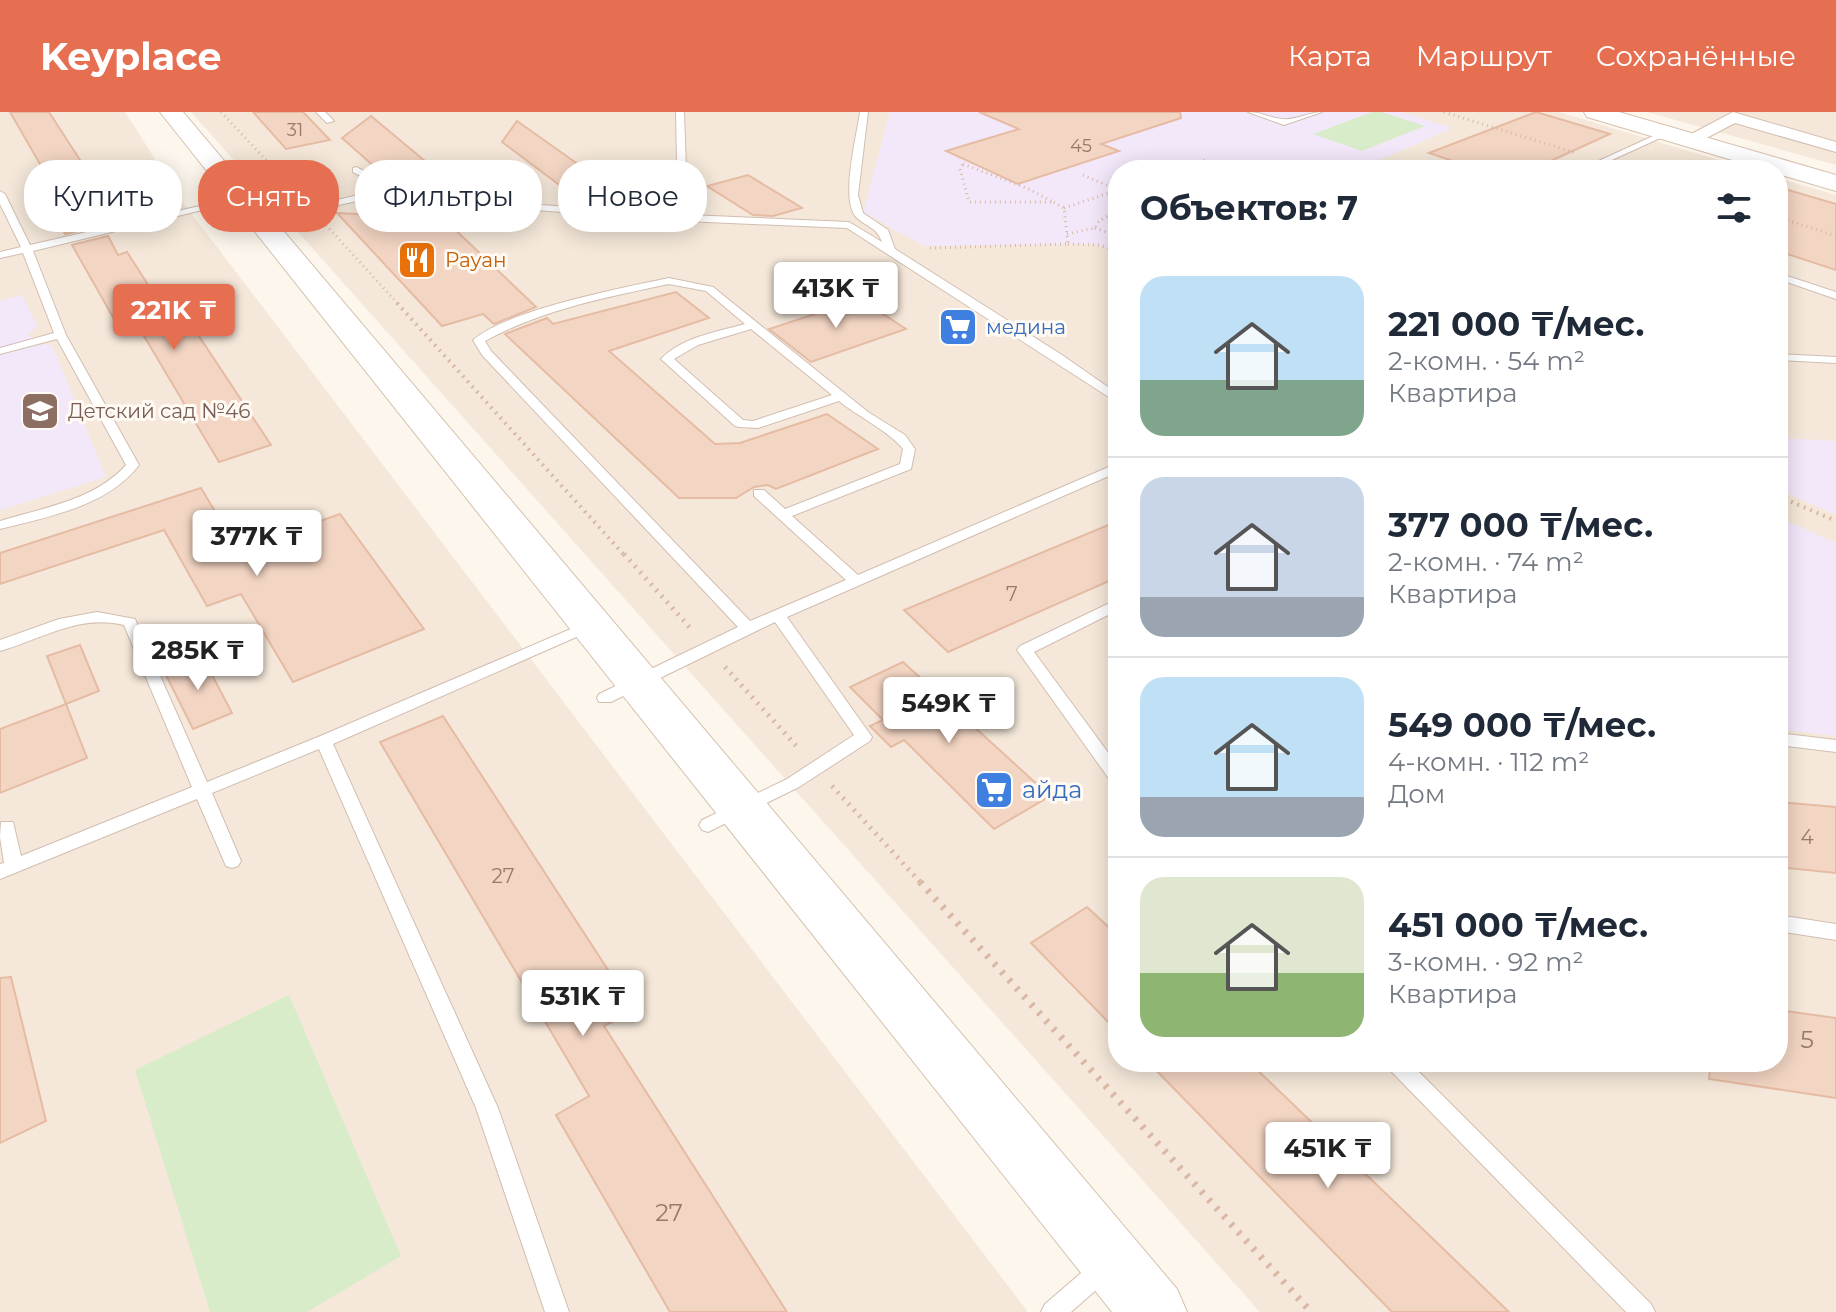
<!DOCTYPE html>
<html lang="ru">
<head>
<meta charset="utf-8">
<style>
  body { margin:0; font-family:Montserrat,sans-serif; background:#f2f2f3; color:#1f2937; height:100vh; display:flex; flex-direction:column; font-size:30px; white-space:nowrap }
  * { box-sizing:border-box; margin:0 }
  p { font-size:26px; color:#747a83 }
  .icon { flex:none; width:44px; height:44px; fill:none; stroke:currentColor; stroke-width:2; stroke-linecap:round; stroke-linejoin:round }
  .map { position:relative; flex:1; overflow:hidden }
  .panel { position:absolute; left:1108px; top:48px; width:680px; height:912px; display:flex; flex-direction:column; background:#fff; border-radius:32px; box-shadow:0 4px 20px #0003 }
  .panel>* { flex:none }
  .banner { position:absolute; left:24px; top:48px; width:760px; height:72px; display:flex; gap:16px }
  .price { position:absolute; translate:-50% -68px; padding:0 18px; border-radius:8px; background:#fff; color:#222; font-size:26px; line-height:52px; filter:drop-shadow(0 2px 4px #0008) }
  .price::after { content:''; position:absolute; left:50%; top:48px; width:24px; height:18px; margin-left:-12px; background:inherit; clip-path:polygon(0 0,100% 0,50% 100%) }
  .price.current { background:#e76f51; color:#fff }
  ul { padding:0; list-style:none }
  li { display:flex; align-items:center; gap:24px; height:200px; padding:0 32px }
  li+li { border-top:2px solid #e0e1e3 }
  li span { display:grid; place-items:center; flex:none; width:224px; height:160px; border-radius:24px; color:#555 }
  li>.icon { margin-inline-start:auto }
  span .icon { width:96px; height:96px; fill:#fffc; stroke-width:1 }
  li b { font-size:34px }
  h2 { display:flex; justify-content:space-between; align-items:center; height:96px; padding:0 32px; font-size:34px }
  .chip { padding:0 28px; border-radius:32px; background:#fff; box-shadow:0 4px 20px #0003; font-size:28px; line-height:72px }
  .chip.current { background:#e76f51; color:#fff }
  header { display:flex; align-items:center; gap:48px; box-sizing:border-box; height:112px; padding:0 40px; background:#e76f51; color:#fff }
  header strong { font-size:38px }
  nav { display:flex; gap:44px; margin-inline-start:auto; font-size:28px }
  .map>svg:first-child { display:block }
  .residential { fill:#f5e8da }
  .education { fill:#f3e8fa }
  .green { fill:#d8ecc9 }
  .building { fill:#f3d5c3; stroke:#e6bba3; stroke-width:2 }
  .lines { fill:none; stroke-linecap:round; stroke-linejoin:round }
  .lane-casing { stroke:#d1beb0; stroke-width:2 }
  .street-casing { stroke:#d1beb0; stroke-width:2 }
  .secondary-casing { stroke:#d6c0b0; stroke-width:2 }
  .path-far3 { stroke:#d9b8a5; stroke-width:3; stroke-dasharray:1 4; stroke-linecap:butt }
  .path-far2 { stroke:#d9b8a5; stroke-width:4; stroke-dasharray:2 5; stroke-linecap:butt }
  .path-far1 { stroke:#d9b8a5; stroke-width:5; stroke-dasharray:2 6; stroke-linecap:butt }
  .path { stroke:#d9b8a5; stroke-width:7; stroke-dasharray:3 8; stroke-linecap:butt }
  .lane { fill:#fff; fill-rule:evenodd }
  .street { fill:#fff; fill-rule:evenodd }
  .secondary { fill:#fff; fill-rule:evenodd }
  .labels { text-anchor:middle; stroke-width:6; stroke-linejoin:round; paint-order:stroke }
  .far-number-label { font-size:18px; fill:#987a6a }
  .far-food-label { font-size:20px; fill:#c56008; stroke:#fffaf3; text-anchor:start }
  .far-shop-label { font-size:20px; fill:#366cbe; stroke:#fffaf3; text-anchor:start }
  .far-education-label { font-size:20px; fill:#785e54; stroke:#fffaf3; text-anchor:start }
  .number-label { font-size:20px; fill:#987a6a }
  .shop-label { font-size:24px; fill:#366cbe; stroke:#fffaf3; text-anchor:start }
  .near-number-label { font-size:24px; fill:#987a6a }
</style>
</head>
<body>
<header>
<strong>Keyplace</strong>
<nav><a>Карта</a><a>Маршрут</a><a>Сохранённые</a></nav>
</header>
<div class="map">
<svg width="1836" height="1200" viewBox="0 0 1836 1200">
  <rect width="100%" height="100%" fill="#fdf6ec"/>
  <g class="residential">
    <polygon points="0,0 125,0 182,89 1028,1200 0,1200"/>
    <polygon points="191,0 1559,0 1752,58 1118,58 1118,950 1778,950 1778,66 1836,83 1836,1200 1260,1200"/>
    <polygon points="1647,0 1836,0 1836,53"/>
  </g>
  <g class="education">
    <polygon points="890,0 1402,0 1452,16 1380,48 1407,58 1118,58 1118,141 1094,132 924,134 863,100"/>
    <polygon points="22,183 38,215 28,221 37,232 52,233 106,365 0,398 0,189"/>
    <polygon points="1778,326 1836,329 1836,403 1778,377"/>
    <polygon points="1778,405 1836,431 1836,624 1778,617"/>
  </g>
  <g class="green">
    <polygon points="1372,0 1382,0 1425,14 1362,39 1313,22"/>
    <polygon points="289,883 401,1144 307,1200 210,1200 135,958"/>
  </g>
  <g class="building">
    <polygon points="10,0 49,0 91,65 52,73"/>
    <polygon points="253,0 303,0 330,28 286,37"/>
    <polygon points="979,0 1180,0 1181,6 1101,32 1119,39 1018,72 946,39 1019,17"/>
    <polygon points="1536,0 1610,22 1531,58 1479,58 1429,41"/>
    <polygon points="371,4 450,70 403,80 342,26"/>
    <polygon points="517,9 623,84 586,93 502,30"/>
    <polygon points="748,63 802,96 773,104 753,103 707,74"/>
    <polygon points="1778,75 1836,92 1836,158 1778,139"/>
    <polygon points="84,77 103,113 65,122 61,114 57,115 43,86"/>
    <polygon points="337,101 443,106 536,195 494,212 483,202 442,214"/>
    <polygon points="108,124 118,143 127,140 174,213 189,209 271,333 219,350 135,209 118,214 72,133"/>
    <polygon points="676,180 709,206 609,239 715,332 740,331 827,302 878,337 776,377 768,373 754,375 736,386 679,386 505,222 547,206 553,212"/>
    <polygon points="860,187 906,217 811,250 769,217"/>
    <polygon points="201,376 238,438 340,402 424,517 293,570 241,482 207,494 164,418 0,472 0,441"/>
    <polygon points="1118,409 1118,465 948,540 904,498"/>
    <polygon points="80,533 99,579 66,592 47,544"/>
    <polygon points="202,544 232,601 193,617 164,559"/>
    <polygon points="903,550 1050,684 994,717 904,628 891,635 870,614 883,608 850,575"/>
    <polygon points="66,592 87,646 0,681 0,617"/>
    <polygon points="443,604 634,898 604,914 787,1200 670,1200 556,1003 589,984 380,630"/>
    <polygon points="1778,690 1836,695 1836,761 1778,755"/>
    <polygon points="1087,795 1118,824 1118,920 1031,831"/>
    <polygon points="11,865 46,1009 0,1031 0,866"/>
    <polygon points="1778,898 1836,906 1836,986 1709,967 1711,950 1778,950"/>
    <polygon points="1148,950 1249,950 1509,1200 1392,1200"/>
  </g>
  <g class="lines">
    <defs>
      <g id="lane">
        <polygon points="316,0 325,0 334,9 327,11"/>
        <path d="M676,0H684L687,84L701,83L706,86L687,90L688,103L849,110L882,130C877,115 866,115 856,105C840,87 857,23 860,0H868L858,83L863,101L888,118L895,137L1062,243L1118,282V291L847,116L683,109L371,86L237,115L232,112L367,81L368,68L353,60V56L356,55L376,65V81L678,103Z"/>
        <path d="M1248,0C1261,0 1270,6 1282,7C1294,9 1309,0 1322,0L1284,13Z"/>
        <polygon points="1664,19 1671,21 1590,58 1579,58"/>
        <path d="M0,79L5,82L30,133L243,84L248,87L33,139L66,223L139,353C108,394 48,405 0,417V409C43,396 95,388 126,353L57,227L0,242V236L54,221L23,141L0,146V140L21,135L0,92Z"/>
        <polygon points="1778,161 1836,180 1836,187 1778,167"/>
        <path d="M669,166L713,175L868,300L905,323L915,337L911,357L792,404L858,463L1118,351V360L787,505L872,625L870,629L799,675L708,720L702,718L699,713L702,708L787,667L854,623L775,510L611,590H599L597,586L599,582L738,515L482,243L473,228C508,198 621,176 669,166ZM669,172L706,179L745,212C717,220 682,225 661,247L735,314L739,315L758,316L839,289C857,304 890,320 903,337L900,352L785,397L764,378H754V384L846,468L750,509L491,239L485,229C541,198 607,185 669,172ZM751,217L832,283L753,309L743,308L674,247L698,233Z"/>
        <polygon points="1778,242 1836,245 1836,251 1778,248"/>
        <polygon points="1118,487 1118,498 1034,540 1118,654 1118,673 1112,671 1017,538 1020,534"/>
        <path d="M97,500L135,507L207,670L318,625L587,510H597L599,513L597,516L333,632L498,996L569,1200H545L476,996L319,637L212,681L241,749L238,754L232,756L226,754L197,687L0,767V752L4,751L0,725L1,710H13L21,744L192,675L124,513C79,502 42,527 0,539V528L59,507Z"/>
        <polygon points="1778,621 1836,628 1836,640 1778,633"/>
        <polygon points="1778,803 1836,812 1836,828 1778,819"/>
        <polygon points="1385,950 1409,950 1651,1192 1655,1200 1626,1200 1388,956"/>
        <polygon points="1103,1145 1111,1149 1115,1157 1111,1165 1071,1200 1041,1200 1045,1192 1095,1149"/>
      </g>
      <polygon id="street" points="1733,0 1836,30 1836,40 1735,11 1695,32 1689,33 1680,28"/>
      <g id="secondary">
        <polygon points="160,0 183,0 1177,1177 1187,1200 1112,1200"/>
        <polygon points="1584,0 1619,0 1836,63 1836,79 1778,62 1778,58 1766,58 1587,5"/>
      </g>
    </defs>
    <use href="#lane" class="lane-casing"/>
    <use href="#street" class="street-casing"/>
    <use href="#secondary" class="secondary-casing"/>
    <g class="path-far3">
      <polyline points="221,0 295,79"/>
      <polyline points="1444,0 1576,41"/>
      <polygon points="963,52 1031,78 1053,90 969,90 960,57"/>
      <polyline points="1175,58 1208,47"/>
      <polyline points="1083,63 1118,78"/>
      <polyline points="1064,96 1118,78"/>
      <polyline points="1778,105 1836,124"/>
      <polyline points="326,113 399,193"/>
      <polyline points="1095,116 1118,124"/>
      <polyline points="1067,122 1095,116 1099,109 1118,98"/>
      <polyline points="1068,132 1099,133 1118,139"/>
      <polyline points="930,136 1068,132 1064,96 1053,90"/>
    </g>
    <g class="path-far2">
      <polyline points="397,191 625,444"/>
      <polyline points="1778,384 1836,409"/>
    </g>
    <g class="path-far1">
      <polyline points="624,442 692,518"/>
      <polyline points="725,555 799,637"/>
      <polyline points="832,674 922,772"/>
    </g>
    <polyline class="path" points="920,770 1311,1200"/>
    <use href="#lane" class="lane"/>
    <use href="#street" class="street"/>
    <use href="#secondary" class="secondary"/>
  </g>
  <defs>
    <symbol id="restaurant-square" viewBox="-11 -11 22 22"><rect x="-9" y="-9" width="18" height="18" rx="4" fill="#e8710a" stroke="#fffaf3"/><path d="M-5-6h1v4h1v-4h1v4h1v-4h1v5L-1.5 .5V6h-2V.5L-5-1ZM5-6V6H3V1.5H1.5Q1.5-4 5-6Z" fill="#fff"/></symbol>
    <symbol id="supermarket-square" viewBox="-11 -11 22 22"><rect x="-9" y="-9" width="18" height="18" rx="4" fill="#3f7fe0" stroke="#fffaf3"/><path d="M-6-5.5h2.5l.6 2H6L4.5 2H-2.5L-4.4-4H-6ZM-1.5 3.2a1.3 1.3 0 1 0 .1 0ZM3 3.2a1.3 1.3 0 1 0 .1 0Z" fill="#fff"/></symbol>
    <symbol id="school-square" viewBox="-11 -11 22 22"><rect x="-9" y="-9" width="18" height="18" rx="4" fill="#8d6e63" stroke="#fffaf3"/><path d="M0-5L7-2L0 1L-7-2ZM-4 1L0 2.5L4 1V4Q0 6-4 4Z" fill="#fff"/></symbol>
  </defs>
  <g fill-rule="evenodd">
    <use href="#restaurant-square" x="395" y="126" width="44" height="44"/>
    <use href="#supermarket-square" x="936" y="193" width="44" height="44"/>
    <use href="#school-square" x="18" y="277" width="44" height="44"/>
    <use href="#supermarket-square" x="972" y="656" width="44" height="44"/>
  </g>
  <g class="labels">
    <g class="far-number-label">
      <text x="295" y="24">31</text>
      <text x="1081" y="40">45</text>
    </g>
    <g class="far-food-label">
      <text x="445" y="155">Рауан</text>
    </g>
    <g class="far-shop-label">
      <text x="986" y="222">медина</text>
    </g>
    <g class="far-education-label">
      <text x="68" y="306">Детский сад №46</text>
    </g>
    <g class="number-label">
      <text x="1012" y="489">7</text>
      <text x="1807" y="732">4</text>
      <text x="503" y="771">27</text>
    </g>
    <g class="shop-label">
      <text x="1022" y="686">айда</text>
    </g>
    <g class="near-number-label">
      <text x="1807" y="936">5</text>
      <text x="669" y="1109">27</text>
    </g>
  </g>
</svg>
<b class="price" style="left:836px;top:218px">413K ₸</b>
<b class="price current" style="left:174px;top:240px">221K ₸</b>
<b class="price" style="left:257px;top:466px">377K ₸</b>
<b class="price" style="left:198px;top:580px">285K ₸</b>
<b class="price" style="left:949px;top:633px">549K ₸</b>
<b class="price" style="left:583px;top:926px">531K ₸</b>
<b class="price" style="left:1328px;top:1078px">451K ₸</b>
<div class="banner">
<a class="chip">Купить</a>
<a class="chip current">Снять</a>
<a class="chip">Фильтры</a>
<a class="chip">Новое</a>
</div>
<section class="panel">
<h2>Объектов: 7<svg class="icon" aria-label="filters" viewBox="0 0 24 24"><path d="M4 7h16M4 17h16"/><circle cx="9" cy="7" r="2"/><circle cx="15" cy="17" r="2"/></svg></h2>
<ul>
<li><span style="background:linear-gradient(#bfe0f5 65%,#7fa58c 0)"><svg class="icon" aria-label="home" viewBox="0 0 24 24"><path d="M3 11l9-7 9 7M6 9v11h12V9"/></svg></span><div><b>221 000 ₸/мес.</b><p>2-комн. · 54 m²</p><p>Квартира</p></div></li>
<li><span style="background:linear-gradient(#c9d6e8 75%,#9aa5b1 0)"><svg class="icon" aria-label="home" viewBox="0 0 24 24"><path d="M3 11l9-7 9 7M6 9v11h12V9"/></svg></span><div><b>377 000 ₸/мес.</b><p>2-комн. · 74 m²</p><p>Квартира</p></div></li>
<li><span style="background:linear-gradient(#bfe0f5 75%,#9aa5b1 0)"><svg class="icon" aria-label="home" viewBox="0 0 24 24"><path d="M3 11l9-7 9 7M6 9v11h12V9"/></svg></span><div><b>549 000 ₸/мес.</b><p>4-комн. · 112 m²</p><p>Дом</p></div></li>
<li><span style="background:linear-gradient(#dfe7d0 60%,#8fb573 0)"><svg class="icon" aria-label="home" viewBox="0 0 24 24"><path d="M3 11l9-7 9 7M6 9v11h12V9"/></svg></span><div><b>451 000 ₸/мес.</b><p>3-комн. · 92 m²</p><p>Квартира</p></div></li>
</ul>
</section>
</div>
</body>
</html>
